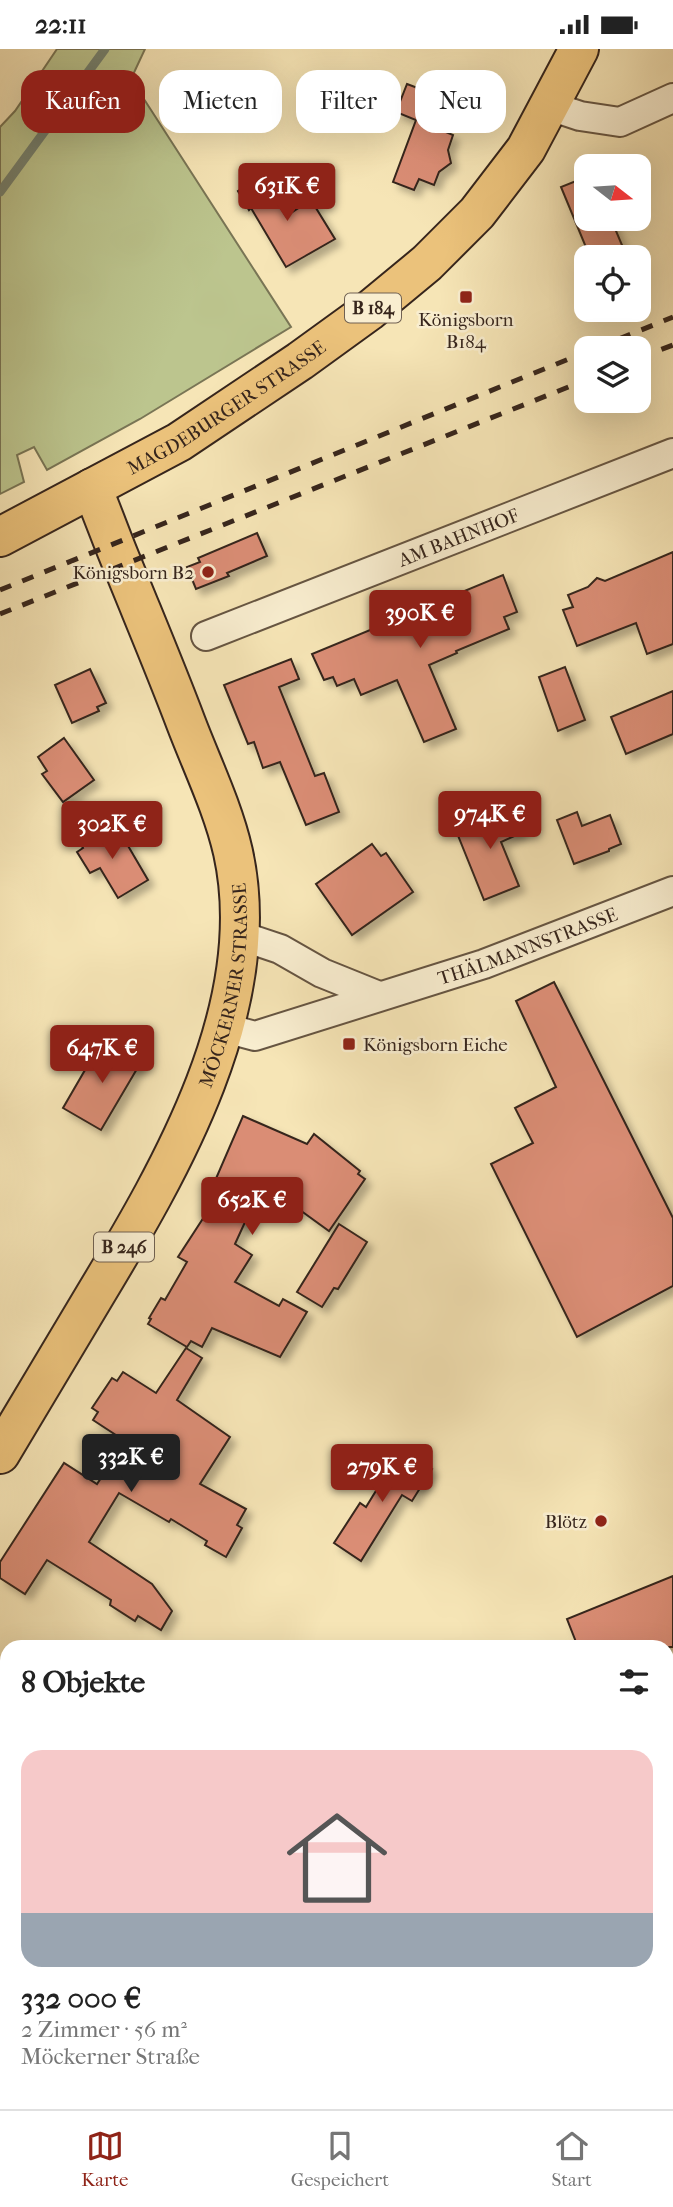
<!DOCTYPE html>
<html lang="de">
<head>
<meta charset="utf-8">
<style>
  body { margin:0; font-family:"IM FELL French Canon",serif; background:#f2f2f2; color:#222; height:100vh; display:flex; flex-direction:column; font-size:26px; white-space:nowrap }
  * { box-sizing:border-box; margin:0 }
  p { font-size:23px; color:#767676 }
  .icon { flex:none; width:38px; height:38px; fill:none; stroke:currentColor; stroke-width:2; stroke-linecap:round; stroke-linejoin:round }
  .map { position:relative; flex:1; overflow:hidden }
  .side { position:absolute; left:0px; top:1591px; width:674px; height:471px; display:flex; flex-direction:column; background:#fff; border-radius:21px 21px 0 0; box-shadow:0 7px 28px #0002 }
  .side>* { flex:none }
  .guide { position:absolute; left:21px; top:21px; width:632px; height:63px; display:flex; gap:14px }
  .needle { width:46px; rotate:107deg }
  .fabs { position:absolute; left:574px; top:105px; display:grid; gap:14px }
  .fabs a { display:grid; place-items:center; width:77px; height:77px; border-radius:14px; background:#fff; box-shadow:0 7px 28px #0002; font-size:35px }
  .price { position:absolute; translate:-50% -60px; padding:0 16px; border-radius:7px; background:#8f2418; color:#fff; font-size:23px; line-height:46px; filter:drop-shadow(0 2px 4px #0008) }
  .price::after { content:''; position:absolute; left:50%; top:42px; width:21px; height:16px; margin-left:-10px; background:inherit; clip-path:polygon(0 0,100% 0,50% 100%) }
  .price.on { background:#222; color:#fff }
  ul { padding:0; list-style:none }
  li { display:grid; align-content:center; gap:14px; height:371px; padding:0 21px }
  li span { display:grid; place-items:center; height:217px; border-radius:21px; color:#555 }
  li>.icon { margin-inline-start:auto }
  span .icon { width:126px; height:126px; fill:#fffc; stroke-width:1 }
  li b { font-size:30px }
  h2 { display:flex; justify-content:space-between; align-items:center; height:84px; padding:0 21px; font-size:30px }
  .chip { padding:0 24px; border-radius:21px; background:#fff; box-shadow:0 7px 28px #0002; font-size:24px; line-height:63px }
  .chip.on { background:#8f2418; color:#fff }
  .status { display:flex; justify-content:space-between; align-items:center; height:49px; padding:0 35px; background:#fff; direction:ltr }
  .status svg { height:19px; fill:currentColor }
  .tab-bar { display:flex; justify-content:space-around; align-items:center; height:98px; border-top:2px solid #e0e0e0; background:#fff; font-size:19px; color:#767676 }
  .tab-bar a { display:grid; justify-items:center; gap:4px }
  .tab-bar .on { color:#8f2418 }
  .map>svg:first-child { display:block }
  .green { fill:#bcc58e; stroke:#797555; stroke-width:2 }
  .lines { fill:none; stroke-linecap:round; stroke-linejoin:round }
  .stream { stroke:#748271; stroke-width:9 }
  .building { fill:#da8d75; stroke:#36251c; stroke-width:2; filter:url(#shadow) }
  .street-casing { stroke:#665542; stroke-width:32 }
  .primary-casing { stroke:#36251c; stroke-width:42 }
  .street { stroke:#f9eed0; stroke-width:28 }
  .primary { stroke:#ebc27b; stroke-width:38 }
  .rail { stroke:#36251c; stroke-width:5; stroke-dasharray:12 12; stroke-linecap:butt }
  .poi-dot { fill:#8f2418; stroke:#f9eed0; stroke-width:2.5 }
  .labels { text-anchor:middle; stroke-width:5; stroke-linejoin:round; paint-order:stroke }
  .shield { fill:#f9eed0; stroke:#706152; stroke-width:2 }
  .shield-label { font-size:18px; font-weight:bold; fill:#36251c }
  .poi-label { font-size:19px; fill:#36251c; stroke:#f9eed0; text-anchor:end }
  .street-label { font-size:19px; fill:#36251c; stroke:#f9eed0 }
</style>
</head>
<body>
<div class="status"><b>22:11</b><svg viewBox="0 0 49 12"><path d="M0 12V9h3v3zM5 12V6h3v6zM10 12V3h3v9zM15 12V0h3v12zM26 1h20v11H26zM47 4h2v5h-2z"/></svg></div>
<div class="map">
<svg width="673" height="2060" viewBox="0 0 673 2060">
  <defs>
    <filter id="shadow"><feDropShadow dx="6" dy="6" stdDeviation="3.5" flood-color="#0004"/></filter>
  </defs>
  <rect width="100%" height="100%" fill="#f6e5b6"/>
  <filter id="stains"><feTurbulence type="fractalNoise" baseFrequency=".00286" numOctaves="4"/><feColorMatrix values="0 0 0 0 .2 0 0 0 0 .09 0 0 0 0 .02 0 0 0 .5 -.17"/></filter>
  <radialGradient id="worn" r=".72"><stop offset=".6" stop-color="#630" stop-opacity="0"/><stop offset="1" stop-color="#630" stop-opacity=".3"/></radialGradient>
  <polygon class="green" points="57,0 145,0 131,30 291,278 140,370 47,421 34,398 17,406 24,433 0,445 0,78 15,62"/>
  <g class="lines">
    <polyline class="stream" points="0,143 105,0"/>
  </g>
  <g class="building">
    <polygon points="407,35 431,44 420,72 453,86 448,101 451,114 439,123 434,136 419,130 414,141 393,133 416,71 396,63"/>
    <polygon points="261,127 286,167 311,151 335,190 286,218 251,159 249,161 238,142"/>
    <polygon points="586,128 586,170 611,170 627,208 590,208 561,138"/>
    <polygon points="257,484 267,507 227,524 229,527 196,540 187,518 200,513 198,509"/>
    <polygon points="673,503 673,595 647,605 636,574 577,597 563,561 573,558 568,546 588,538 597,529 605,532"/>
    <polygon points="503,526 517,563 504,568 509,580 456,602 457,604 429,616 456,680 424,693 397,631 361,646 354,630 337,637 333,628 324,631 312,605"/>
    <polygon points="291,610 299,630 279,638 315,727 324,724 339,763 306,776 280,713 263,719 254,693 248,695 224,636"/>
    <polygon points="565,618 585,671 558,682 539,628"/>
    <polygon points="90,620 106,654 97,658 99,662 72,674 55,636"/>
    <polygon points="673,642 673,685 626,705 611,668"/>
    <polygon points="64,689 94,731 63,753 42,725 47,722 38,708"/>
    <polygon points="509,756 521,784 501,793 519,837 484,851 455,779"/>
    <polygon points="577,763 582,777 610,766 621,795 609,800 609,802 574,815 557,771"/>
    <polygon points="117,778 148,831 118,849 100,819 90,824 77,803 83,799 79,792 99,780 103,787"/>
    <polygon points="372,795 381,807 386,804 413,843 352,886 316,835"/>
    <polygon points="554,933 673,1169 673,1237 577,1288 491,1115 533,1094 515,1059 556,1038 516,952"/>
    <polygon points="103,990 141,1013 101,1081 63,1059"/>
    <polygon points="243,1067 307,1095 314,1085 360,1122 358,1125 365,1130 329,1182 293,1156 290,1164 256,1149 235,1195 252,1206 235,1233 279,1257 283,1250 307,1263 280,1308 212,1279 202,1298 191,1292 187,1298 148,1275 151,1270 149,1269 161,1249 165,1251 187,1213 178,1208 215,1151 208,1148"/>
    <polygon points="339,1175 367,1193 338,1240 334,1239 322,1258 297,1243"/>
    <polygon points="186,1299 202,1309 177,1351 230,1388 200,1435 246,1460 237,1476 242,1479 226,1508 205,1496 207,1492 171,1470 169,1473 119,1444 89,1493 152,1535 172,1562 161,1581 138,1567 135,1572 110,1556 111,1551 47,1511 25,1545 0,1529 0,1513 64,1414 97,1435 125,1392 93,1371 98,1363 92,1359 112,1329 117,1332 123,1323 156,1344"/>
    <polygon points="401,1401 432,1420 412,1452 402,1446 361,1512 334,1494 360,1454 366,1458"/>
    <polygon points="673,1527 673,1598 578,1598 567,1570"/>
  </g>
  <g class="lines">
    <defs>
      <g id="street">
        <polyline points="550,57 580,67 620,73 673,49"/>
        <path id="s1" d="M206,587L673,404"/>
        <polyline points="238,886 280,900 322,924 379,947"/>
        <path id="s2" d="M225,979L255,987L484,915L673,842"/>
      </g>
      <g id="primary">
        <path id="s3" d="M0,488L179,393L300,312L369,262L427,214L477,164L526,100L579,0"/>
        <path id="s4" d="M0,1405C32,1352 63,1299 95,1246C171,1120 267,956 233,803C223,759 202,716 186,674C166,621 144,569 123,517C112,491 103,465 92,439"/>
      </g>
    </defs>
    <use href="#street" class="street-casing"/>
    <use href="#primary" class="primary-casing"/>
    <use href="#street" class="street"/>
    <use href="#primary" class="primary"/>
    <g class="rail">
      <polyline points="597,299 673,268"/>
      <polyline points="639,309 673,296"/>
      <polyline points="0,541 586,303"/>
      <polyline points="0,565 586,331"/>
    </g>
  </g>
  <g class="poi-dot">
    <rect x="459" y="241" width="14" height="14" rx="3.5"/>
    <circle cx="208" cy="523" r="7"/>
    <rect x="342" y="988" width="14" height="14" rx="3.5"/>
    <circle cx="601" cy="1472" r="7"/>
  </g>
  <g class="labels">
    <g class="shield">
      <rect x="345" y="244.5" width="56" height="29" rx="5"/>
      <rect x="94" y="1183.5" width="60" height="29" rx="5"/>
    </g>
    <g class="shield-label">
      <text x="373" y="265">B 184</text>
      <text x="124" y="1204">B 246</text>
    </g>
    <g class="poi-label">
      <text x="466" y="277" text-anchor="middle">Königsborn<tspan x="466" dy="22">B184</tspan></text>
      <text x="194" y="530">Königsborn B2</text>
      <text x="363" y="1002" text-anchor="start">Königsborn Eiche</text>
      <text x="587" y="1479">Blötz</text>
    </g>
    <g class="street-label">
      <text dy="7" stroke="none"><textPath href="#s3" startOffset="261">MAGDEBURGER STRASSE</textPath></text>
      <text dy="7" stroke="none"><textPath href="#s1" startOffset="271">AM BAHNHOF</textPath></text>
      <text dy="7" stroke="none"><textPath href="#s2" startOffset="318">THÄLMANNSTRASSE</textPath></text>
      <text dy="7" stroke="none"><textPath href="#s4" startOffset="525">MÖCKERNER STRASSE</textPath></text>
    </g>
  </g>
  <rect width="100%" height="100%" filter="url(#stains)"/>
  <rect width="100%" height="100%" fill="url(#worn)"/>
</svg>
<div class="fabs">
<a><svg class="needle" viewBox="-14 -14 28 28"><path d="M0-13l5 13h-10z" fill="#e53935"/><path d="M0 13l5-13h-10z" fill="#767676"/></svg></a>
<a><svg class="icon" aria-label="locate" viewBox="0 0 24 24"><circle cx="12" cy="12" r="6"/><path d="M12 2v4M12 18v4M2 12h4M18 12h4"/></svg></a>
<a><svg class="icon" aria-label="layers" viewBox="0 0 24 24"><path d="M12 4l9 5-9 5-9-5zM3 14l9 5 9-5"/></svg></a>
</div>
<b class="price" style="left:287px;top:174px">631K €</b>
<b class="price" style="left:420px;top:601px">390K €</b>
<b class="price" style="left:490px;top:802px">974K €</b>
<b class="price" style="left:112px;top:812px">302K €</b>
<b class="price" style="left:102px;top:1036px">647K €</b>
<b class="price" style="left:252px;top:1188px">652K €</b>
<b class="price on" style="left:131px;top:1445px">332K €</b>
<b class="price" style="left:382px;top:1455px">279K €</b>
<div class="guide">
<a class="chip on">Kaufen</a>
<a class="chip">Mieten</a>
<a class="chip">Filter</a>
<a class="chip">Neu</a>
</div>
<section class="side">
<h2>8 Objekte<svg class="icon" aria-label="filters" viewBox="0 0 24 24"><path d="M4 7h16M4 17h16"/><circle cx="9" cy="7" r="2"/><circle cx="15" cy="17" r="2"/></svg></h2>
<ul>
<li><span style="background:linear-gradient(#f6c9c9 75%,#9aa5b1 0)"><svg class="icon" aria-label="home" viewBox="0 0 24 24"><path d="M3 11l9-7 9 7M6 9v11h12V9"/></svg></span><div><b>332 000 €</b><p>2 Zimmer · 56 m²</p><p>Möckerner Straße</p></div></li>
</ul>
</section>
</div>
<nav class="tab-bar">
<a class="on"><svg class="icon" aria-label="map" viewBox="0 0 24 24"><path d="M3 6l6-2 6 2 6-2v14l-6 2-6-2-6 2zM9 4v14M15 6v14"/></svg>Karte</a>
<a><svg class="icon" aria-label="saved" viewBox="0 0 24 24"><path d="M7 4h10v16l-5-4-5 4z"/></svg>Gespeichert</a>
<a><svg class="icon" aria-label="home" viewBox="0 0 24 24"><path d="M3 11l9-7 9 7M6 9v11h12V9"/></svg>Start</a>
</nav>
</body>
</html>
